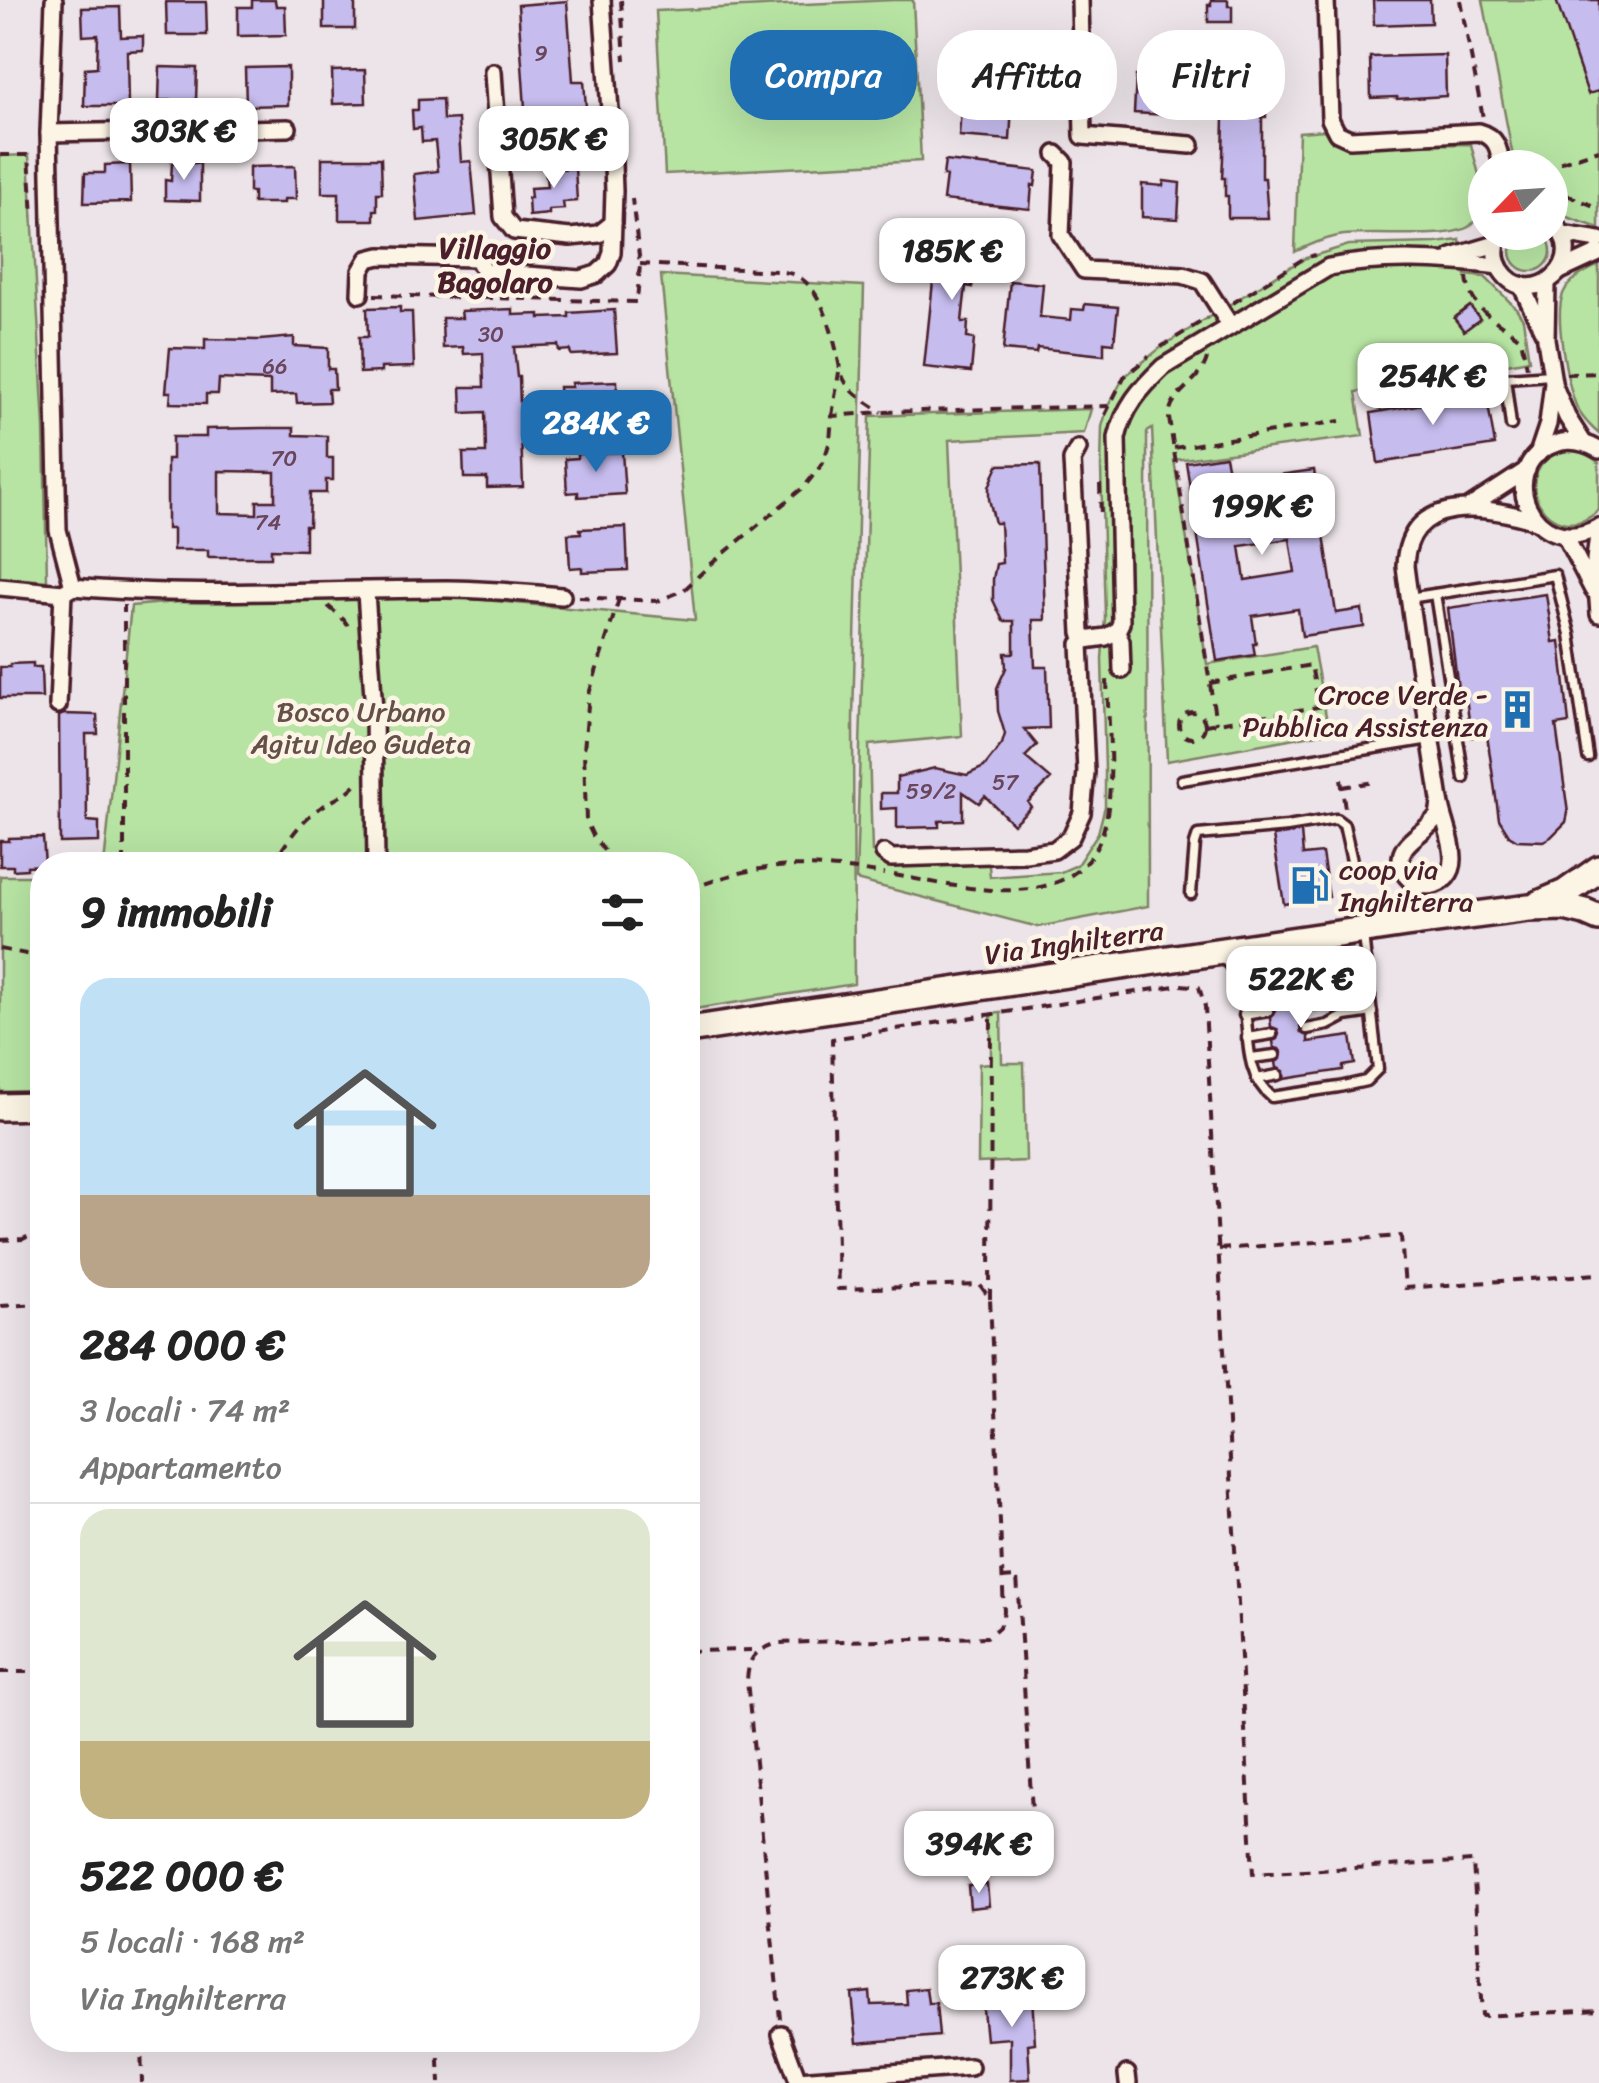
<!DOCTYPE html>
<html lang="it">
<head>
<meta charset="utf-8">
<style>
  body { margin:0; font-family:Sriracha,sans-serif; background:#f2f2f2; color:#222; height:100vh; display:flex; flex-direction:column; font-size:38px; white-space:nowrap }
  * { box-sizing:border-box; margin:0 }
  p { font-size:32px; color:#767676 }
  .icon { flex:none; width:55px; height:55px; fill:none; stroke:currentColor; stroke-width:2; stroke-linecap:round; stroke-linejoin:round }
  .map { position:relative; flex:1; overflow:hidden }
  .details { position:absolute; left:30px; top:852px; width:670px; height:1200px; display:flex; flex-direction:column; background:#fff; border-radius:40px; box-shadow:0 10px 40px #0002 }
  .details>* { flex:none }
  .top-card { position:absolute; left:730px; top:30px; width:718px; height:90px; display:flex; gap:20px }
  .needle { width:65px; rotate:245deg }
  .buttons { position:absolute; left:1468px; top:150px; display:grid; gap:20px }
  .buttons a { display:grid; place-items:center; width:100px; height:100px; border-radius:50%; background:#fff; box-shadow:0 10px 40px #0002; font-size:50px }
  .price { position:absolute; translate:-50% -85px; padding:0 22px; border-radius:20px; background:#fff; color:#222; font-size:32px; line-height:65px; filter:drop-shadow(0 2px 5px #0008) }
  .price::after { content:''; position:absolute; left:50%; top:60px; width:30px; height:22px; margin-left:-15px; background:inherit; clip-path:polygon(0 0,100% 0,50% 100%) }
  .price.current { background:#1f6fb2; color:#fff }
  ul { padding:0; list-style:none }
  li { display:grid; align-content:center; gap:20px; height:530px; padding:0 50px }
  li+li { border-top:2px solid #e0e0e0 }
  li span { display:grid; place-items:center; height:310px; border-radius:30px; color:#555 }
  li>.icon { margin-inline-start:auto }
  span .icon { width:180px; height:180px; fill:#fffc; stroke-width:1 }
  li b { font-size:42px }
  h2 { display:flex; justify-content:space-between; align-items:center; height:120px; padding:0 50px; font-size:42px }
  .tag { padding:0 35px; border-radius:40px; background:#fff; box-shadow:0 10px 40px #0002; font-size:35px; line-height:90px }
  .tag.current { background:#1f6fb2; color:#fff }
  .map>svg:first-child { display:block }
  .green { fill:#b7e4a3; stroke:#808267; stroke-width:2.5 }
  .building { fill:#c6bcee; stroke:#4a1f2b; stroke-width:2.5; fill-rule:evenodd }
  .lines { fill:none; stroke-linecap:round; stroke-linejoin:round }
  .lane-casing { stroke:#4a1f2b; stroke-width:15 }
  .street-casing { stroke:#4a1f2b; stroke-width:22 }
  .primary-casing { stroke:#4a1f2b; stroke-width:32 }
  .path { stroke:#4a1f2b; stroke-width:4; stroke-dasharray:10 8; stroke-linecap:butt }
  .lane { stroke:#fcf5e5; stroke-width:8 }
  .street { stroke:#fcf5e5; stroke-width:15 }
  .primary { stroke:#fcf5e5; stroke-width:25 }
  .labels { text-anchor:middle; stroke-width:9; stroke-linejoin:round; paint-order:stroke }
  .number-label { font-size:22px; fill:#69465c }
  .poi-label { font-size:28px; fill:#4a1f2b; stroke:#fcf5e5; text-anchor:end }
  .park-label { font-size:28px; fill:#655049; stroke:#fcf5e5 }
  .street-label { font-size:28px; fill:#4a1f2b; stroke:#fcf5e5 }
  .neighbourhood-label { font-size:30px; font-weight:bold; fill:#4a1f2b; stroke:#fcf5e5 }
</style>
</head>
<body>
<div class="map">
<svg width="1599" height="2083" viewBox="0 0 1599 2083">
  <rect width="100%" height="100%" fill="#ece4e8"/>
  <filter id="ink" filterUnits="userSpaceOnUse"><feTurbulence type="fractalNoise" baseFrequency=".01" numOctaves="2"/><feDisplacementMap in="SourceGraphic" scale="20" xChannelSelector="R" yChannelSelector="G"/><feConvolveMatrix kernelMatrix="1 2 1 2 8 2 1 2 1" color-interpolation-filters="sRGB"/></filter>
  <g filter="url(#ink)">
    <g class="green">
      <polygon points="893,0 913,0 921,161 665,174 656,11"/>
      <polygon points="1483,0 1599,0 1599,228 1567,217 1550,208 1550,168 1515,167"/>
      <path d="M1324,130L1331,141L1341,145L1471,144C1475,163 1485,187 1481,206C1480,213 1476,221 1470,226C1449,241 1368,230 1338,236C1323,239 1309,245 1295,252L1299,132Z"/>
      <polygon points="29,155 44,427 47,581 0,577 0,156"/>
      <circle cx="1531" cy="251" r="20"/>
      <polygon points="1460,240 1466,275 1485,277 1516,308 1523,319 1529,360 1356,392 1363,436 1174,460 1207,664 1313,647 1329,732 1167,761 1152,429 1147,432 1148,906 1038,927 856,880 870,416 1091,409 1084,433 949,440 962,736 869,745 872,852 892,858 988,855 990,877 1061,872 1077,865 1098,833 1105,806 1105,770 1102,659 1105,617 1101,468 1102,427 1108,406 1124,377 1164,345 1303,259 1349,245 1436,243"/>
      <path d="M1599,265V434C1590,426 1579,415 1575,403C1567,381 1554,316 1563,294C1569,279 1585,272 1599,265Z"/>
      <polygon points="661,275 864,286 853,719 854,984 688,1010 688,865 104,865 131,606 345,587 695,620"/>
      <path d="M1567,450C1581,451 1589,454 1599,463V510C1549,556 1500,467 1567,450Z"/>
      <rect x="0" y="876" width="42" height="216"/>
      <polygon points="1001,1013 1002,1063 1024,1063 1026,1161 978,1163 979,1064 991,1063 991,1014"/>
    </g>
    <g class="building">
      <polygon points="252,0 275,0 276,6 285,6 286,35 238,36 238,7 252,7"/>
      <rect x="324" y="0" width="31" height="29"/>
      <polygon points="1211,0 1228,0 1228,6 1232,6 1232,22 1208,22 1208,5 1211,5"/>
      <polygon points="1373,0 1430,0 1431,23 1374,25"/>
      <polygon points="1556,0 1599,0 1599,91 1588,94"/>
      <polygon points="567,1 573,81 584,81 588,134 527,138 518,5"/>
      <polygon points="166,2 206,2 207,35 167,35"/>
      <polygon points="120,7 121,37 143,36 143,50 127,51 128,106 84,106 85,68 97,67 98,35 83,36 82,8"/>
      <polygon points="1445,55 1446,96 1397,99 1397,97 1371,98 1370,57"/>
      <polygon points="160,67 197,68 196,101 159,100"/>
      <polygon points="288,67 288,105 246,106 245,68"/>
      <polygon points="365,70 366,103 333,104 332,71"/>
      <polygon points="1136,76 1185,78 1183,116 1134,113"/>
      <polygon points="987,79 1004,81 1002,104 1012,104 1010,140 959,136 963,80"/>
      <polygon points="1231,82 1270,82 1270,99 1266,99 1266,117 1262,117 1262,178 1265,178 1268,218 1228,218 1228,196 1225,196 1225,178 1222,178 1223,158 1224,117 1227,117 1227,99 1231,99"/>
      <polygon points="442,99 443,120 458,119 461,162 471,161 476,215 418,221 414,174 438,171 435,141 422,142 421,128 413,129 412,110 418,110 418,100"/>
      <polygon points="322,158 381,158 382,193 377,193 377,210 374,210 374,220 339,220 339,193 322,193"/>
      <polygon points="945,161 1037,171 1035,186 1032,185 1030,209 943,200 946,176 943,176"/>
      <polygon points="172,163 200,163 200,201 165,200 165,180 171,181"/>
      <polygon points="130,164 131,202 84,203 85,173 105,173 105,165"/>
      <polygon points="295,166 296,199 284,199 284,203 253,203 253,192 249,192 249,167"/>
      <polygon points="560,166 560,169 575,168 577,201 563,202 564,209 549,210 549,214 529,216 528,198 531,198 530,188 547,187 545,167"/>
      <polygon points="1164,181 1180,183 1178,219 1142,217 1142,184 1163,186"/>
      <polygon points="938,234 985,239 982,271 974,270 972,287 966,286 964,303 962,322 968,322 967,338 974,339 971,372 924,367"/>
      <polygon points="1010,281 1043,284 1040,317 1071,320 1072,309 1084,310 1085,304 1118,307 1114,343 1104,342 1104,355 1037,348 1036,353 1003,350"/>
      <polygon points="1470,306 1480,319 1464,331 1454,318"/>
      <polygon points="400,307 400,312 412,312 414,367 381,368 381,372 360,373 359,337 368,337 367,308"/>
      <polygon points="513,309 513,315 540,314 540,318 569,317 569,313 614,310 617,353 571,355 570,350 559,351 558,345 514,347 517,377 519,377 523,487 487,488 487,478 464,478 463,453 486,453 485,412 462,413 461,387 484,387 483,353 464,354 463,347 443,348 442,318 462,318 461,311"/>
      <polygon points="294,337 294,346 328,348 328,369 334,369 335,389 328,389 329,402 297,403 296,394 270,395 270,381 219,379 218,394 206,394 206,404 170,403 171,392 166,392 170,348 205,349 205,339 260,340"/>
      <polygon points="617,381 619,423 573,426 573,421 561,421 559,387 572,387 571,383"/>
      <polygon points="1486,393 1495,445 1378,463 1371,413"/>
      <path d="M262,428H294V435L327,436V458H333V480H326V493H310L309,526H305V550L271,549V557H208V550H173V529H167V459H172V437H206V429ZM219,471L275,472V501H257V514L219,513Z"/>
      <polygon points="622,452 625,494 578,497 578,492 567,493 565,459 577,458 577,454"/>
      <path d="M1225,456L1236,510L1282,503L1278,475L1314,470L1336,613L1362,609L1364,627L1302,636L1298,609L1252,616L1256,644H1253L1255,655L1217,661L1186,462ZM1290,539L1295,572L1245,580L1240,546Z"/>
      <polygon points="1040,464 1045,620 1033,620 1035,667 1047,667 1049,728 1024,729 1037,745 1025,757 1051,779 1028,802 1031,807 1013,824 985,796 979,803 963,792 963,820 939,821 939,827 897,828 897,808 881,809 881,793 897,793 897,777 935,768 967,775 984,767 1002,744 1005,734 998,711 997,688 1006,668 1005,653 1014,653 1014,621 1003,621 993,600 993,579 996,564 1002,563 1000,523 995,523 989,499 989,487 998,465"/>
      <polygon points="626,527 628,570 582,572 582,567 570,568 568,534 581,533 580,529"/>
      <polygon points="1546,594 1553,642 1560,641 1569,723 1556,725 1568,813 1566,822 1551,837 1543,841 1517,840 1509,835 1499,819 1487,735 1471,737 1466,696 1459,697 1448,608"/>
      <polygon points="33,663 33,667 41,667 42,698 0,698 0,667 10,667 10,664"/>
      <polygon points="64,714 97,715 98,734 86,734 87,821 99,822 99,842 60,843 59,716"/>
      <polygon points="1301,832 1303,855 1322,853 1329,897 1284,904 1273,836"/>
      <polygon points="43,837 45,865 27,866 27,869 13,870 13,866 0,866 0,841 9,841 9,838"/>
      <polygon points="1290,962 1291,969 1298,973 1299,977 1295,979 1293,984 1295,989 1301,991 1302,999 1298,1001 1296,1006 1298,1011 1304,1013 1305,1022 1300,1026 1301,1033 1308,1036 1308,1042 1351,1036 1355,1064 1343,1066 1343,1070 1284,1079 1284,1071 1277,1068 1276,1062 1281,1059 1282,1053 1279,1049 1274,1048 1273,1041 1277,1039 1279,1034 1277,1029 1271,1027 1270,1018 1275,1011 1273,1006 1267,1004 1266,997 1270,995 1272,990 1270,985 1264,983 1263,976 1268,973 1269,966"/>
      <polygon points="987,1884 989,1906 970,1908 968,1886"/>
      <polygon points="926,1988 928,2003 936,2003 939,2036 857,2043 852,1994 870,1992 871,2005 907,2004 906,1990"/>
      <polygon points="1032,1996 1035,2043 1028,2044 1030,2079 1010,2080 1010,2038 986,2040 982,1999"/>
    </g>
    <g class="lines">
      <defs>
        <g id="lane">
          <polyline points="1511,425 1505,378 1552,375"/>
          <polyline points="1435,594 1464,778"/>
          <polyline points="1409,598 1555,575 1570,634 1588,757"/>
          <polyline points="1182,780 1430,739"/>
          <polyline points="1191,894 1195,844 1198,835 1287,827 1336,819 1344,825 1354,870"/>
          <path d="M1222,958C1263,988 1230,1064 1272,1097L1339,1087L1366,1081L1378,1069L1363,935"/>
          <polyline points="1297,965 1319,967 1366,959"/>
          <polyline points="1238,972 1262,969"/>
          <polyline points="1300,984 1368,973"/>
          <polyline points="1242,994 1265,990"/>
          <polyline points="1303,1006 1370,995"/>
          <polyline points="1244,1015 1268,1011"/>
          <polyline points="1307,1029 1328,1025 1345,1016 1372,1012"/>
          <polyline points="1247,1038 1272,1034"/>
          <polyline points="1251,1058 1275,1055"/>
          <polyline points="1257,1079 1278,1075"/>
        </g>
        <g id="street">
          <polyline points="1080,0 1083,136 1191,145"/>
          <path d="M1326,0L1330,119L1337,133L1350,139L1479,132C1498,137 1499,150 1502,168"/>
          <polyline points="493,72 503,217 514,231 570,237 599,234 613,223 614,191 612,138 602,0"/>
          <polyline points="49,133 288,128"/>
          <polyline points="1056,154 1064,162 1061,235 1084,270 1183,275 1202,281 1230,325"/>
          <path d="M1500,232C1495,245 1493,258 1501,270C1530,315 1597,259 1550,220"/>
          <polyline points="1562,234 1599,240"/>
          <polyline points="1452,257 1496,244"/>
          <polyline points="1560,271 1599,253"/>
          <polyline points="1521,285 1543,331"/>
          <polyline points="360,294 361,271 368,259 380,256 477,258 485,272 581,279 597,274 608,264 612,253 613,223"/>
          <polyline points="1554,386 1567,417 1583,442"/>
          <polyline points="1078,449 1072,460 1081,633 1085,640 1106,637 1117,631"/>
          <path d="M1599,450C1585,442 1571,438 1555,444C1492,465 1532,564 1599,527"/>
          <polyline points="1538,454 1548,424 1553,382 1546,339 1547,283"/>
          <polyline points="1470,507 1527,470"/>
          <polyline points="1599,527 1595,560 1599,614"/>
          <polyline points="1565,536 1593,590"/>
          <polyline points="0,587 63,593 73,587 58,530 49,133 54,0"/>
          <path d="M73,587C197,598 322,589 447,589C485,589 524,593 562,596"/>
          <polyline points="366,592 374,711 376,865"/>
          <path d="M1122,670L1121,641L1117,631L1121,623L1117,438C1124,407 1140,389 1163,367L1329,267C1384,256 1443,260 1499,266"/>
          <polyline points="58,705 63,593"/>
          <path d="M1440,803L1438,816L1434,820C1422,835 1395,844 1402,867C1411,896 1453,890 1453,859C1453,839 1443,820 1440,800C1428,722 1415,644 1405,566C1408,492 1487,506 1536,521"/>
          <polyline points="884,853 891,858 1025,854 1054,850 1071,837 1082,813 1086,772 1080,644 1085,640"/>
          <polyline points="781,2034 799,2083"/>
          <polyline points="1127,2074 1128,2083"/>
          <polyline points="798,2080 970,2067"/>
        </g>
        <g id="primary">
          <polyline points="1539,904 1565,893 1599,869"/>
          <polyline points="688,1030 1406,924 1529,908 1565,907 1585,912 1599,918"/>
          <polyline points="0,1107 42,1106"/>
        </g>
      </defs>
      <use href="#lane" class="lane-casing"/>
      <use href="#street" class="street-casing"/>
      <use href="#primary" class="primary-casing"/>
      <g class="path">
        <polyline points="621,0 625,60"/>
        <polyline points="1460,0 1483,118"/>
        <polyline points="0,155 29,155 33,216"/>
        <polyline points="1543,168 1599,150"/>
        <polyline points="1550,188 1599,208"/>
        <path d="M640,264L777,271C782,272 787,272 792,274C820,283 831,328 837,353C839,363 840,374 846,383C855,396 870,404 882,412"/>
        <path d="M1467,277C1469,311 1499,321 1521,339L1527,367"/>
        <polyline points="374,295 637,302 640,264 632,199"/>
        <polyline points="1233,303 1303,259 1315,255"/>
        <polyline points="1161,347 1207,318"/>
        <path d="M1207,358C1201,383 1169,392 1169,418L1216,723"/>
        <polyline points="1566,374 1599,373"/>
        <polyline points="1105,415 1124,377 1149,356"/>
        <polyline points="832,416 839,372"/>
        <polyline points="1174,448 1340,421"/>
        <polyline points="1100,484 1101,519"/>
        <polyline points="579,597 658,601 684,590 710,565 805,486 823,463 830,441 832,416 882,412 1108,406"/>
        <polyline points="328,606 344,620 352,632"/>
        <polyline points="1210,683 1311,665 1319,706"/>
        <circle cx="1192" cy="725" r="13"/>
        <polyline points="1205,725 1324,706"/>
        <polyline points="1341,779 1345,809"/>
        <polyline points="1342,787 1374,782"/>
        <polyline points="124,865 124,605"/>
        <path d="M271,865C285,846 298,823 317,810C331,800 346,796 357,783"/>
        <polyline points="615,865 593,836 586,821 584,750 589,694 619,599"/>
        <path d="M894,875C962,887 1083,920 1105,824C1115,782 1108,723 1107,679"/>
        <path d="M688,889C708,883 728,875 749,871C794,862 840,867 884,874"/>
        <polyline points="0,949 42,957"/>
        <polyline points="0,1240 23,1239 37,1232 31,1139 42,1139"/>
        <polyline points="1219,1249 1401,1236 1405,1288 1599,1274"/>
        <polyline points="990,1299 991,1014"/>
        <polyline points="0,1306 42,1304"/>
        <polyline points="1002,1578 1017,1577 1034,1842"/>
        <polyline points="688,1651 758,1650"/>
        <polyline points="0,1672 42,1672"/>
        <path d="M780,2019L747,1680C749,1656 754,1652 777,1643L987,1637L999,1627L1004,1612L990,1299L980,1285L838,1289L832,1039L1181,985L1199,987L1205,1007L1253,1874L1473,1861L1482,2016L1599,2010"/>
        <polyline points="141,2040 142,2083"/>
        <polyline points="438,2040 440,2083"/>
      </g>
      <use href="#lane" class="lane"/>
      <use href="#street" class="street"/>
      <use href="#primary" class="primary"/>
    </g>
  </g>
  <defs>
    <symbol id="building-bare" viewBox="-9 -9 18 18"><path d="M-4-6H4V6H1V3H-1V6H-4ZM-2.5-4.3h1.7v1.8h-1.7ZM.8-4.3h1.7v1.8H.8ZM-2.5-1h1.7V.8h-1.7ZM.8-1h1.7V.8H.8Z" fill="#1f6fb2" stroke="#fcf5e5" stroke-width="2.5" paint-order="stroke"/></symbol>
    <symbol id="fuel-bare" viewBox="-9 -9 18 18"><path d="M-5.5-6h7V0h2V4h1.3V-2.5L3-4.5l.8-.8L6-3V5H2.5V1h-1V6h-7ZM-4.2-4.7v3.2H.2V-4.7Z" fill="#1f6fb2" stroke="#fcf5e5" stroke-width="2.5" paint-order="stroke"/></symbol>
  </defs>
  <g fill-rule="evenodd">
    <use href="#building-bare" x="1490" y="682" width="55" height="55"/>
    <use href="#fuel-bare" x="1282" y="858" width="55" height="55"/>
  </g>
  <g class="labels">
    <g class="number-label">
      <text x="541" y="61">9</text>
      <text x="491" y="342">30</text>
      <text x="275" y="374">66</text>
      <text x="284" y="466">70</text>
      <text x="268" y="530">74</text>
      <text x="1005" y="790">57</text>
      <text x="931" y="799">59/2</text>
    </g>
    <g class="poi-label">
      <text x="1488" y="704">Croce Verde -<tspan x="1488" dy="32">Pubblica Assistenza</tspan></text>
      <text x="1339" y="879" text-anchor="start">coop via<tspan x="1339" dy="32">Inghilterra</tspan></text>
    </g>
    <g class="park-label">
      <text x="361" y="721">Bosco Urbano<tspan x="361" dy="32">Agitu Ideo Gudeta</tspan></text>
    </g>
    <g class="street-label">
      <text transform="translate(1074 942) rotate(-8)" y="10">Via Inghilterra</text>
    </g>
    <g class="neighbourhood-label">
      <text x="495" y="258">Villaggio<tspan x="495" dy="34">Bagolaro</tspan></text>
    </g>
  </g>
</svg>
<div class="buttons">
<a><svg class="needle" viewBox="-14 -14 28 28"><path d="M0-13l5 13h-10z" fill="#e53935"/><path d="M0 13l5-13h-10z" fill="#767676"/></svg></a>
</div>
<b class="price" style="left:184px;top:183px">303K €</b>
<b class="price" style="left:554px;top:191px">305K €</b>
<b class="price" style="left:952px;top:303px">185K €</b>
<b class="price" style="left:1433px;top:428px">254K €</b>
<b class="price current" style="left:596px;top:475px">284K €</b>
<b class="price" style="left:1262px;top:558px">199K €</b>
<b class="price" style="left:1301px;top:1031px">522K €</b>
<b class="price" style="left:979px;top:1896px">394K €</b>
<b class="price" style="left:1012px;top:2030px">273K €</b>
<div class="top-card">
<a class="tag current">Compra</a>
<a class="tag">Affitta</a>
<a class="tag">Filtri</a>
</div>
<section class="details">
<h2>9 immobili<svg class="icon" aria-label="filters" viewBox="0 0 24 24"><path d="M4 7h16M4 17h16"/><circle cx="9" cy="7" r="2"/><circle cx="15" cy="17" r="2"/></svg></h2>
<ul>
<li><span style="background:linear-gradient(#bfe0f5 70%,#b9a48a 0)"><svg class="icon" aria-label="home" viewBox="0 0 24 24"><path d="M3 11l9-7 9 7M6 9v11h12V9"/></svg></span><div><b>284 000 €</b><p>3 locali · 74 m²</p><p>Appartamento</p></div></li>
<li><span style="background:linear-gradient(#dfe7d0 75%,#c2b280 0)"><svg class="icon" aria-label="home" viewBox="0 0 24 24"><path d="M3 11l9-7 9 7M6 9v11h12V9"/></svg></span><div><b>522 000 €</b><p>5 locali · 168 m²</p><p>Via Inghilterra</p></div></li>
</ul>
</section>
</div>
</body>
</html>
